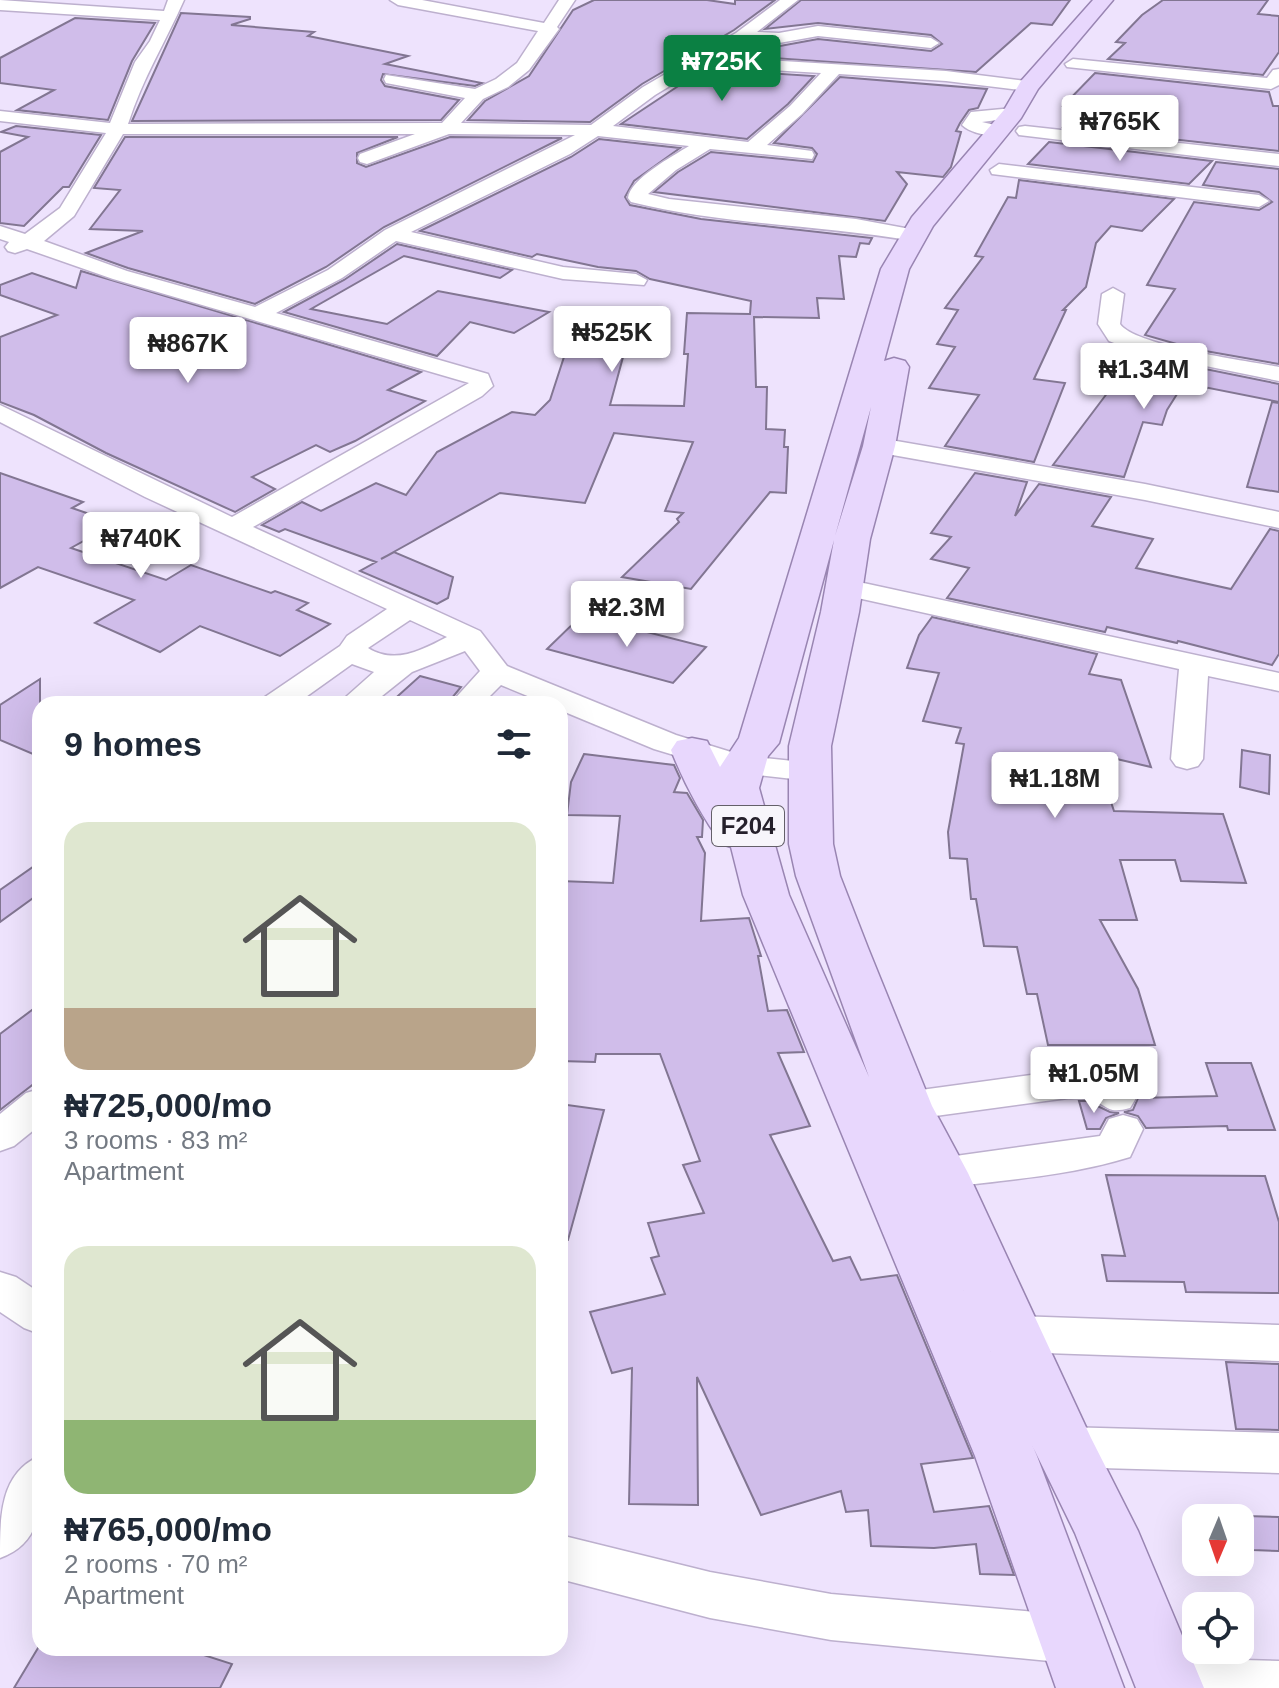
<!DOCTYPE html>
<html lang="en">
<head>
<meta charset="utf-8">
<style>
  body { margin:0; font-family:Arial,sans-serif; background:#f2f2f3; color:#1f2937; height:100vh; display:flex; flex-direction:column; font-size:30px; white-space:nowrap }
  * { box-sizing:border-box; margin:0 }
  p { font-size:26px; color:#747a83 }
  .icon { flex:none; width:44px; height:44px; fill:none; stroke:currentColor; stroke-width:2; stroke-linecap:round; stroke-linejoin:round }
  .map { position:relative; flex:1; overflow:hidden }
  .panel { position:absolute; left:32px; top:696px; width:536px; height:960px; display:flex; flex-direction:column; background:#fff; border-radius:24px; box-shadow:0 8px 32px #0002 }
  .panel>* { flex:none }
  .needle { width:52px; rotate:182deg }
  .controls { position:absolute; left:1182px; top:1504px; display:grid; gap:16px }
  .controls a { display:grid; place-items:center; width:72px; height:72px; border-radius:16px; background:#fff; box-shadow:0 8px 32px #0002; font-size:40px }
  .price { position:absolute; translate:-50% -68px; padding:0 18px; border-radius:8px; background:#fff; color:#222; font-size:26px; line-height:52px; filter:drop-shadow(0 2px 4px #0008) }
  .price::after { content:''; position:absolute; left:50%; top:48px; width:24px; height:18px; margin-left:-12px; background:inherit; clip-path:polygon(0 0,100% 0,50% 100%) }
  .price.current { background:#0b8043; color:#fff }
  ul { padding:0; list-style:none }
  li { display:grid; align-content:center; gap:16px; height:424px; padding:0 32px }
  li span { display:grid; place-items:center; height:248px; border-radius:24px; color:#555 }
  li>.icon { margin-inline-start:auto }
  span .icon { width:144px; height:144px; fill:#fffc; stroke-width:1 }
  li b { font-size:34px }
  h2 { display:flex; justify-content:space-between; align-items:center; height:96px; padding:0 32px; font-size:34px }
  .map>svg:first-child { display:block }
  .building { fill:#d0bdea; stroke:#827692; stroke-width:2 }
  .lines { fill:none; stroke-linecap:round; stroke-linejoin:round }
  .minor-casing { stroke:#bdb0ce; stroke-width:3 }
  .major-casing { stroke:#9985b2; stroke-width:3 }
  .minor { fill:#fff; fill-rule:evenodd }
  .major { fill:#e8d7fd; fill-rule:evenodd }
  .labels { text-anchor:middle; stroke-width:6; stroke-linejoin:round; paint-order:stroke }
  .shield { fill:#f7f5fb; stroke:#646069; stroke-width:2 }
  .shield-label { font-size:24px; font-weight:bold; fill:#25202b }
</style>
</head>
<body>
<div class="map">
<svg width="1279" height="1688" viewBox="0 0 1279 1688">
  <rect width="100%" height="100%" fill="#eee3fd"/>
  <g class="building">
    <polygon points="594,0 707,0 735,4 735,0 775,0 734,30 642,84 590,122 468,120 485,101 529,76 573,10"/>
    <polygon points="801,0 1070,0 1052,25 1031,23 976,72 728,55 746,44 780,46 818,39 931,51 942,44 931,35 818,23 765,29"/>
    <polygon points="1163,0 1268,0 1258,14 1279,16 1279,52 1263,75 1108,59 1125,43 1116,42 1142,15"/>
    <polygon points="181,13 250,17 250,19 231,25 314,32 308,36 408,56 385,64 482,83 475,86 383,74 381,80 385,86 459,100 441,120 132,121"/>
    <polygon points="75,18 155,23 132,61 108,120 17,110 54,90 0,83 0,58"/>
    <polygon points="704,69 814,76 788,104 747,139 621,124"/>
    <polygon points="1095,73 1269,92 1273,106 1279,106 1279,151 1063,127 1081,108 1063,106"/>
    <polygon points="840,77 987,89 978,108 969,110 960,123 956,131 961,132 951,167 943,177 897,172 907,184 885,221 654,192 678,172 711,152 813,162 817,154 812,148 774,143"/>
    <polygon points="16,126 101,135 69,187 63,187 24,226 0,223 0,152 28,137 1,132"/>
    <polygon points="125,137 398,137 357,153 357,163 366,167 450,137 562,138 384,227 326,267 255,304 128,268 86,253 143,231 90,229 120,190 94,188"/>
    <polygon points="599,139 680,148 634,181 625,197 630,205 701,219 872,238 869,244 860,243 856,257 839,256 844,299 817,298 819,318 754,317 756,387 767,387 766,429 785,430 784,447 788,447 786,493 770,492 691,589 622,577 679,522 677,519 683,513 665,511 693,442 614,433 585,503 500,493 381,559 394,552 453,577 448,598 437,604 360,571 376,562 285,529 279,532 262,525 302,502 321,511 376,483 406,495 437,452 512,412 535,415 550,400 577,317 589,319 589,313 635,313 610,405 684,406 688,354 684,354 687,313 750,314 751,301 650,279 636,271 598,267 537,254 532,257 420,231 571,157"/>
    <polygon points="1049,142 1212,161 1189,184 1028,164"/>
    <polygon points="1216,162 1279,169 1279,364 1194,349 1145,335 1175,289 1147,285 1194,202 1259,210 1272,202 1259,192 1203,185"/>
    <polygon points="1019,180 1174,199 1142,231 1111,226 1096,243 1086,287 1063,310 1066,310 1034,379 1065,383 1034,462 945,446 979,395 929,388 955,347 937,344 958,310 945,308 983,257 975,256 1008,197 1016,198"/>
    <polygon points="397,244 512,270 500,278 404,256 311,309 387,324 438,291 549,312 514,333 470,322 437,356 284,312 344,280"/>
    <polygon points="81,271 421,372 388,390 425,401 355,441 330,452 316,445 252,477 275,489 235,512 106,453 34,415 0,402 0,337 57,315 0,295 0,285 32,273 76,288"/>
    <polygon points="1136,355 1279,384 1279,402 1184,383 1167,410 1162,425 1143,422 1124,477 1053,465"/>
    <polygon points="1272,402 1279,403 1279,492 1247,487"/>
    <polygon points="0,473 83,502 72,508 116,523 71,548 166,580 191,565 271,593 275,591 308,603 297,610 330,624 280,656 200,626 160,652 95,623 134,600 38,567 0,588"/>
    <polygon points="975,473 1027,482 1015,516 1039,484 1111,497 1092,526 1153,539 1136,568 1231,589 1270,529 1279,531 1279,654 1272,665 1178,641 1177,643 1107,627 1105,632 947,598 969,568 931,559 951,537 931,533"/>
    <polygon points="582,615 596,619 706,647 673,683 547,649"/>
    <polygon points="932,617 1097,654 1089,674 1121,680 1151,767 1095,754 1114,811 1223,814 1246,883 1181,881 1175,860 1120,860 1137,920 1100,920 1138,989 1155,1045 1048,1045 1037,994 1027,994 1017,947 984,946 976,899 971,899 967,859 950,858 948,832 964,744 956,743 961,728 923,721 939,673 907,668 919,635"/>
    <polygon points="420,676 461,687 447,704 389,704"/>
    <polygon points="40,679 40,757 0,740 0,705"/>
    <polygon points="1242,750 1270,755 1269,794 1240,787"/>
    <polygon points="584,754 674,765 680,778 674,792 687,793 703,820 702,837 697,837 705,853 701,921 749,918 761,956 758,956 768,1011 787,1010 804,1052 778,1053 810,1126 770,1135 833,1261 850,1257 861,1280 897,1275 973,1458 921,1464 934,1512 989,1506 1014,1575 980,1574 976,1544 934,1548 871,1546 868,1510 846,1512 841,1491 761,1515 697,1377 698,1505 629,1504 632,1368 612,1373 590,1312 665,1294 651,1258 659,1256 648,1223 704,1213 683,1165 700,1161 660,1054 596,1054 595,1062 560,1061 560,881 613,883 620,816 567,815 571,782"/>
    <polygon points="40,862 40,893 0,922 0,890"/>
    <polygon points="40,1004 40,1079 0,1110 0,1034"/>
    <polygon points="1206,1063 1251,1063 1275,1130 1228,1130 1227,1126 1146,1128 1138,1116 1124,1112 1133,1110 1138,1098 1217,1096"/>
    <polygon points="1079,1101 1087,1101 1110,1112 1119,1113 1106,1118 1100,1129 1087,1129"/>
    <polygon points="560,1104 604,1110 568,1240 560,1239"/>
    <polygon points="1106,1175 1265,1176 1279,1222 1279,1293 1186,1292 1184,1282 1107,1281 1102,1255 1125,1256"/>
    <polygon points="1226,1362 1279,1364 1279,1430 1236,1429"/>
    <polygon points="1246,1516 1279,1517 1279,1551 1253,1550"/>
    <polygon points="38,1648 182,1648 232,1664 220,1688 14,1688"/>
  </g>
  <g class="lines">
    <defs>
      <g id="minor">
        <path d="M0,0L164,11L168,0H184C166,41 142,79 128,124L442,123L465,98L386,83L384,79L386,75L475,89L496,79L517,63L538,31L398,5L390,0H422L544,23L559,0H575L557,27L559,29L529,70L508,87L483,99L461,123L591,125L643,87L736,33L780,0H798L757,32L779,33L818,26L931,38L939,43L931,48L818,36L779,43L745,41L718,57L946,71L1035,82L1037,86L1035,90L1029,91L946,81L839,74L802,114L767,145L812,151L814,155L812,159L710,149L676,170L648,194L669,199L856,219L921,231L924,235L921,239L914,241C821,225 723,225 631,202L628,198C630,179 673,156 689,146L598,136L570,154L411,232L563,267L636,274L647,280L644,285L563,279L396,241L342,278L276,313L488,374L493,386L482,396L253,527L480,631L507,666L676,735L744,756L822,764L827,771L822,778L811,781L730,772L654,749L560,710V704H547L501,685L482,704H450L480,671L465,651L412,672L372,704H338L374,672L352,664L296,704H261L265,697L340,646L347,636L387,609L145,497L0,422V405L232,517L469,383L113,279L27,249L15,253L8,251L5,247L9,242L0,239V226L25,234L60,208L106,133L0,121V111L110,123L135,62L150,41L160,20L0,10ZM703,66L821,73L790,106L748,142L613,126L655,95ZM123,134H415L360,154L358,158L360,162L367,164L449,134L575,135L385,230L328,270L255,307L127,271L44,241L74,216ZM410,620L447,637C422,650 395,665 368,648Z"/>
        <polygon points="1073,59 1267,78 1273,70 1279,69 1279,85 1271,89 1067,67 1065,64"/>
        <path d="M1013,108L1019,109L1022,113L1019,117L982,122L1003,127L1006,131L1003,135C992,138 970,133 962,125L971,112Z"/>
        <polygon points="1025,126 1279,154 1279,166 1019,135 1016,131 1019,127"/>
        <polygon points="999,164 1259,195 1269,201 1259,207 992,174 990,170"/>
        <path d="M1113,288L1124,294L1120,324C1135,346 1249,361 1279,367V381L1137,352L1109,341L1098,324L1102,294Z"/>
        <polygon points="879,438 1145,484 1279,512 1279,528 1145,500 870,451 866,446 870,441"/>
        <polygon points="845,579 1279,673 1279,691 1208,676 1203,759 1198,766 1187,769 1176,766 1171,759 1179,669 835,593 831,587 835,581"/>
        <path d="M1068,1070C1095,1071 1121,1072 1136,1098L1130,1108C1105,1115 1108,1104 1088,1098C1082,1097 1074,1098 1068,1098L906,1120L892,1116L886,1106L892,1096L906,1092Z"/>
        <polygon points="40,1089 40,1125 14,1146 0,1151 0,1114 26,1093"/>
        <path d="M1123,1115L1137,1119L1143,1129L1130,1157C1069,1176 1004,1180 941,1188L926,1184L920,1173L926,1162L941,1158L1100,1136L1109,1119Z"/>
        <polygon points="0,1272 16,1277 40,1293 40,1334 24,1328 0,1312"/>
        <polygon points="1015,1316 1279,1325 1279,1361 1015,1352 999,1347 992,1334 999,1321"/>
        <polygon points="1064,1427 1279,1433 1279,1473 1064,1467 1047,1461 1040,1447 1047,1433"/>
        <path d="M40,1456C40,1498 47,1541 0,1558C0,1516 0,1473 40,1456Z"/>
        <polygon points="560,1535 710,1572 831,1594 1070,1615 1088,1622 1096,1639 1088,1656 1070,1663 831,1640 710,1618 560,1579"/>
        <polygon points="1169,1658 1279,1661 1279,1688 1145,1688 1143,1683 1150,1666"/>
      </g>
      <path id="major" d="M1093,0H1113L1038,89L1021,118L933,226L909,269L884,361L894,358L905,361L909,367L895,446L870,539L859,612L831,746L833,844L840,876L868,948L932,1106L968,1173L1091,1438L1138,1531L1204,1688H1136L1075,1533L1033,1447L895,1135L1037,1456L1124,1688H1056L975,1456L743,895L731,847L722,844C701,815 684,783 671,750L677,741L692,738L707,741L720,767L739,738L881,269L912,217L1004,110L1021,81ZM871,407L863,446L835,536ZM834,540L821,612L789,746V844L796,876L869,1077L789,895L759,788L768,756L779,743Z"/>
    </defs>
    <use href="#minor" class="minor-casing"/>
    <use href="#major" class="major-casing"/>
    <use href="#minor" class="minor"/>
    <use href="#major" class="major"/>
  </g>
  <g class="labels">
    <rect class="shield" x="712" y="806" width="72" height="40" rx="6"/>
    <g class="shield-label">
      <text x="748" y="834">F204</text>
    </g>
  </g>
</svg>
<div class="controls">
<a><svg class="needle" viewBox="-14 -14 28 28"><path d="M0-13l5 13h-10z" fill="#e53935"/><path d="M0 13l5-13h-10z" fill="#747a83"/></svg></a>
<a><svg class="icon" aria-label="locate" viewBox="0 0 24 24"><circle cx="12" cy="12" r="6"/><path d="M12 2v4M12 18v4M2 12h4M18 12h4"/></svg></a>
</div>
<b class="price current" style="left:722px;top:103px">₦725K</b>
<b class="price" style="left:1120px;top:163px">₦765K</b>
<b class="price" style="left:612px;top:374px">₦525K</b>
<b class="price" style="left:188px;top:385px">₦867K</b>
<b class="price" style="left:1144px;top:411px">₦1.34M</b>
<b class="price" style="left:141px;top:580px">₦740K</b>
<b class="price" style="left:627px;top:649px">₦2.3M</b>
<b class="price" style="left:1055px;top:820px">₦1.18M</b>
<b class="price" style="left:1094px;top:1115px">₦1.05M</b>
<section class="panel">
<h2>9 homes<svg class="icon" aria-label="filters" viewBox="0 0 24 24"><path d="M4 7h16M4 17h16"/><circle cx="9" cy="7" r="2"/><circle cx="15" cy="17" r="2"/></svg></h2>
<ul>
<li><span style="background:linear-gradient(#dfe7d0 75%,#b9a48a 0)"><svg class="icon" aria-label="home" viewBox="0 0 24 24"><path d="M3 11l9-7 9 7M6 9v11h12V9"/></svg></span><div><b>₦725,000/mo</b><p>3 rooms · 83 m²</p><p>Apartment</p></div></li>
<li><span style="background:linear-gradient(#dfe7d0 70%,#8fb573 0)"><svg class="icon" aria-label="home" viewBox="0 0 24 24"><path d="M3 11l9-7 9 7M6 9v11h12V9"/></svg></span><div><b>₦765,000/mo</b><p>2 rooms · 70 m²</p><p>Apartment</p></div></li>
</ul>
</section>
</div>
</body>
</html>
